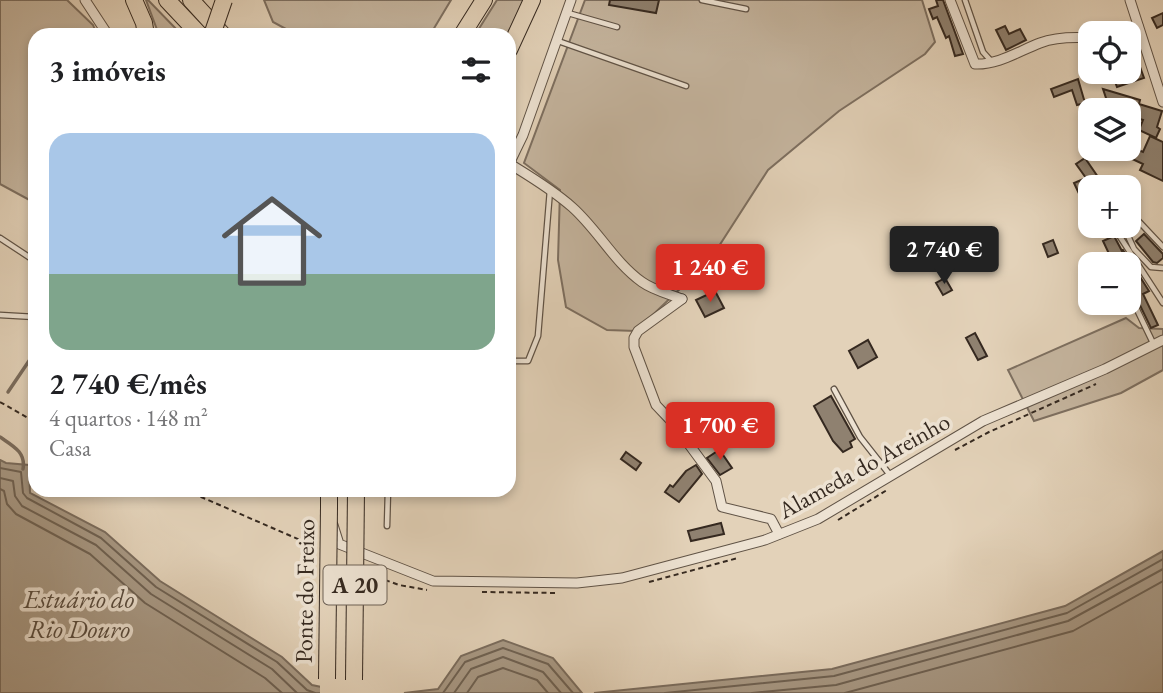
<!DOCTYPE html>
<html lang="pt">
<head>
<meta charset="utf-8">
<style>
  body { margin:0; font-family:"EB Garamond",serif; background:#f2f2f2; color:#202124; height:100vh; display:flex; flex-direction:column; font-size:26px; white-space:nowrap }
  * { box-sizing:border-box; margin:0 }
  p { font-size:23px; color:#757577 }
  .icon { flex:none; width:38px; height:38px; fill:none; stroke:currentColor; stroke-width:2; stroke-linecap:round; stroke-linejoin:round }
  .map { position:relative; flex:1; overflow:hidden }
  .details { position:absolute; left:28px; top:28px; width:488px; height:469px; display:flex; flex-direction:column; background:#fff; border-radius:21px; box-shadow:0 4px 10px #0003 }
  .details>* { flex:none }
  .tools { position:absolute; left:1078px; top:21px; display:grid; gap:14px }
  .tools a { display:grid; place-items:center; width:63px; height:63px; border-radius:14px; background:#fff; box-shadow:0 4px 10px #0003; font-size:35px }
  .price { position:absolute; translate:-50% -60px; padding:0 16px; border-radius:7px; background:#d93025; color:#fff; font-size:23px; line-height:46px; filter:drop-shadow(0 2px 4px #0008) }
  .price::after { content:''; position:absolute; left:50%; top:42px; width:21px; height:16px; margin-left:-10px; background:inherit; clip-path:polygon(0 0,100% 0,50% 100%) }
  .price.current { background:#222; color:#fff }
  ul { padding:0; list-style:none }
  li { display:grid; align-content:center; gap:14px; height:371px; padding:0 21px }
  li span { display:grid; place-items:center; height:217px; border-radius:21px; color:#555 }
  li>.icon { margin-inline-start:auto }
  span .icon { width:126px; height:126px; fill:#fffc; stroke-width:1 }
  li b { font-size:30px }
  h2 { display:flex; justify-content:space-between; align-items:center; height:84px; padding:0 21px; font-size:30px }
  .map>svg:first-child { display:block }
  .green { fill:#c5b59f; stroke:#7d6f60; stroke-width:2 }
  .water { fill:#a89985; stroke:#7a6c5d; stroke-width:2 }
  .pier { fill:#e3d2b9 }
  .lines { fill:none; stroke-linecap:round; stroke-linejoin:round }
  .shore { stroke:#6e6152; stroke-width:2 }
  .stream { stroke:#7a6c5d; stroke-width:3.5 }
  .building { fill:#8f8170; stroke:#352920; stroke-width:2 }
  .service-casing { stroke:#605346; stroke-width:7 }
  .minor-casing { stroke:#605346; stroke-width:11 }
  .motorway-casing { stroke:#352920; stroke-width:18 }
  .path { stroke:#352920; stroke-width:2; stroke-dasharray:5 3.5; stroke-linecap:butt }
  .service { stroke:#ede2d2; stroke-width:4.5 }
  .minor { stroke:#ede2d2; stroke-width:9 }
  .motorway { stroke:#e3d2b9; stroke-width:16 }
  .motorway-bridge-casing { stroke:#352920; stroke-width:18; stroke-linecap:butt }
  .motorway-bridge { stroke:#e3d2b9; stroke-width:16 }
  .labels { text-anchor:middle; stroke-width:7; stroke-linejoin:round; paint-order:stroke }
  .shield { fill:#ede2d2; stroke:#6c6055; stroke-width:2 }
  .shield-label { font-size:23px; font-weight:bold; fill:#352920 }
  .street-label { font-size:24px; fill:#352920; stroke:#ede2d2 }
  .water-label { font-size:26px; font-style:italic; fill:#584b3e; stroke:#ede2d2 }
</style>
</head>
<body>
<div class="map">
<svg width="1163" height="693" viewBox="0 0 1163 693">
  <rect width="100%" height="100%" fill="#e3d2b9"/>
  <filter id="stains"><feTurbulence type="fractalNoise" baseFrequency=".00286" numOctaves="4"/><feColorMatrix values="0 0 0 0 .2 0 0 0 0 .09 0 0 0 0 .02 0 0 0 .5 -.17"/></filter>
  <radialGradient id="worn" r=".72"><stop offset=".6" stop-color="#630" stop-opacity="0"/><stop offset="1" stop-color="#630" stop-opacity=".3"/></radialGradient>
  <g class="green">
    <polygon points="0,0 67,0 93,25 97,35 35,35 35,203 0,184"/>
    <polygon points="146,0 148,0 182,35 159,35"/>
    <polygon points="264,0 451,0 430,35 297,35 273,22"/>
    <polygon points="497,0 524,0 507,35 475,35"/>
    <polygon points="585,0 922,0 935,42 925,54 839,111 768,170 710,260 636,331 607,330 566,307 558,260 560,190 524,163"/>
    <polygon points="1126,318 1139,328 1163,329 1163,370 1121,393 1034,421 1008,370"/>
  </g>
  <g class="water">
    <polygon points="0,460 6,463 29,465 30,493 105,532 160,581 282,657 312,685 350,693 0,693"/>
    <polygon points="1163,551 1163,693 594,693 832,669 1065,606"/>
    <polygon points="503,640 553,658 582,693 404,693 438,689 461,656"/>
  </g>
  <polygon class="pier" points="320,683 351,690 353,693 320,693"/>
  <g class="lines">
    <g class="shore">
      <polyline points="0,468 21,472 23,493 27,498 101,538 156,587 277,662 307,690 315,693"/>
      <polyline points="0,478 13,481 15,496 22,506 96,545 151,594 272,669 297,693"/>
      <polyline points="0,489 4,491 7,504 16,514 90,554 145,603 265,678 282,693"/>
      <polyline points="443,693 465,662 503,648 548,664 573,693"/>
      <polyline points="454,693 471,669 503,657 543,672 561,693"/>
      <polyline points="467,693 478,677 503,668 537,680 548,693"/>
      <polyline points="665,693 834,676 1067,613 1163,559"/>
      <polyline points="752,693 836,685 1068,621 1163,569"/>
      <polyline points="845,693 1073,631 1163,581"/>
    </g>
    <g class="stream">
      <polyline points="8,392 35,352"/>
      <path d="M0,437C13,446 26,452 23,469"/>
    </g>
  </g>
  <g class="building">
    <polygon points="610,0 659,0 656,13 609,5"/>
    <polygon points="936,0 943,0 963,54 955,56 949,36 946,38 937,17 933,19 929,9 938,6"/>
    <polygon points="1163,13 1163,25 1157,28 1152,18"/>
    <polygon points="1005,26 1009,34 1020,29 1026,40 1006,50 996,30"/>
    <polygon points="1129,37 1144,78 1117,87 1113,76 1129,72"/>
    <polygon points="1078,79 1085,103 1077,105 1072,90 1054,97 1051,89"/>
    <polygon points="1103,89 1140,100 1139,104 1162,111 1157,127 1160,129 1156,138 1139,130 1143,120 1129,116 1129,110 1110,110"/>
    <polygon points="1150,136 1163,142 1163,181 1140,170 1143,164 1111,149 1129,149 1129,146 1143,152"/>
    <polygon points="1085,158 1100,180 1098,182 1101,187 1090,187 1090,217 1074,183 1086,178 1076,164"/>
    <polygon points="1144,234 1163,254 1163,258 1157,263 1153,262 1136,241"/>
    <polygon points="1114,236 1122,251 1123,250 1149,291 1143,294 1158,325 1151,328 1133,291 1129,288 1129,264 1099,264 1111,258 1103,241"/>
    <polygon points="1053,240 1058,253 1048,257 1043,244"/>
    <polygon points="945,278 952,290 943,295 936,283"/>
    <polygon points="715,291 724,308 705,317 696,300"/>
    <polygon points="975,333 987,356 978,360 966,338"/>
    <polygon points="868,340 877,357 858,368 849,351"/>
    <polygon points="831,396 855,439 850,442 852,447 843,452 833,441 814,406"/>
    <polygon points="686,416 707,439 698,445 680,420"/>
    <polygon points="722,448 721,452 732,468 720,475 707,458"/>
    <polygon points="626,452 641,463 636,470 621,459"/>
    <polygon points="696,465 702,474 679,502 665,492 670,485 673,487 686,471"/>
    <polygon points="721,523 724,534 691,541 688,531"/>
  </g>
  <g class="lines">
    <defs>
      <g id="service">
        <polyline points="702,0 746,9"/>
        <polyline points="965,0 983,52 992,62"/>
        <polyline points="568,13 617,27"/>
        <polyline points="558,41 686,86"/>
        <polyline points="1129,211 1163,247"/>
        <polyline points="1137,220 1128,236 1134,249 1151,267 1163,268"/>
        <polyline points="1113,226 1163,303"/>
        <polyline points="0,238 35,261"/>
        <polyline points="1129,293 1153,343"/>
        <polyline points="0,315 35,317"/>
        <polyline points="509,361 528,361 538,336 550,190"/>
        <polyline points="834,389 860,437 890,475"/>
        <polyline points="387,526 388,490"/>
      </g>
      <g id="minor">
        <polyline points="85,0 108,35"/>
        <path d="M950,0L975,64C998,65 1019,51 1040,43C1056,37 1073,37 1090,38"/>
        <polyline points="1130,0 1163,102"/>
        <polyline points="1117,33 1138,26"/>
        <polyline points="509,164 523,135 571,0"/>
        <path d="M510,164C531,177 553,190 572,207C598,230 614,262 642,282C653,290 669,294 682,299"/>
        <polyline points="682,299 638,331 634,338 634,347 656,405 674,424 716,481 722,507 771,519 779,534"/>
        <polyline points="333,525 339,544 433,581 577,583 622,578 765,540 818,519 983,421 1105,369 1163,340"/>
      </g>
      <g id="motorway">
        <polyline points="134,0 144,23 146,35"/>
        <polyline points="167,0 200,35"/>
        <polyline points="191,0 223,35"/>
        <polyline points="462,35 484,0"/>
        <polyline points="509,50 532,0"/>
        <polyline points="329,507 329,490"/>
      </g>
    </defs>
    <use href="#service" class="service-casing"/>
    <use href="#minor" class="minor-casing"/>
    <use href="#motorway" class="motorway-casing"/>
    <g class="path">
      <polyline points="0,402 35,422"/>
      <polyline points="955,450 989,432 1096,384"/>
      <polyline points="185,490 314,546"/>
      <polyline points="838,520 887,490"/>
      <polyline points="369,574 399,585 427,590"/>
      <polyline points="649,582 738,558"/>
      <polyline points="482,592 557,593"/>
    </g>
    <use href="#service" class="service"/>
    <use href="#minor" class="minor"/>
    <use href="#motorway" class="motorway"/>
    <defs>
      <g id="motorway-bridge">
        <polyline points="212,35 224,0"/>
        <polyline points="327,679 329,507"/>
        <polyline points="354,680 356,490"/>
      </g>
    </defs>
    <use href="#motorway-bridge" class="motorway-bridge-casing"/>
    <use href="#motorway-bridge" class="motorway-bridge"/>
  </g>
  <g class="labels">
    <rect class="shield" x="323.5" y="565.5" width="63" height="39" rx="5"/>
    <g class="shield-label">
      <text x="355" y="593">A 20</text>
    </g>
    <g class="street-label">
      <text transform="translate(864 466) rotate(-29)" y="8">Alameda do Areinho</text>
      <text transform="translate(305 591) rotate(-89)" y="8">Ponte do Freixo</text>
    </g>
    <g class="water-label">
      <text x="79" y="608">Estuário do<tspan x="79" dy="30">Rio Douro</tspan></text>
    </g>
  </g>
  <rect width="100%" height="100%" filter="url(#stains)"/>
  <rect width="100%" height="100%" fill="url(#worn)"/>
</svg>
<div class="tools">
<a><svg class="icon" aria-label="locate" viewBox="0 0 24 24"><circle cx="12" cy="12" r="6"/><path d="M12 2v4M12 18v4M2 12h4M18 12h4"/></svg></a>
<a><svg class="icon" aria-label="layers" viewBox="0 0 24 24"><path d="M12 4l9 5-9 5-9-5zM3 14l9 5 9-5"/></svg></a>
<a>+</a>
<a>−</a>
</div>
<b class="price current" style="left:944px;top:286px">2 740 €</b>
<b class="price" style="left:710px;top:304px">1 240 €</b>
<b class="price" style="left:720px;top:462px">1 700 €</b>
<section class="details">
<h2>3 imóveis<svg class="icon" aria-label="filters" viewBox="0 0 24 24"><path d="M4 7h16M4 17h16"/><circle cx="9" cy="7" r="2"/><circle cx="15" cy="17" r="2"/></svg></h2>
<ul>
<li><span style="background:linear-gradient(#a9c7e8 65%,#7fa58c 0)"><svg class="icon" aria-label="home" viewBox="0 0 24 24"><path d="M3 11l9-7 9 7M6 9v11h12V9"/></svg></span><div><b>2 740 €/mês</b><p>4 quartos · 148 m²</p><p>Casa</p></div></li>
</ul>
</section>
</div>
</body>
</html>
